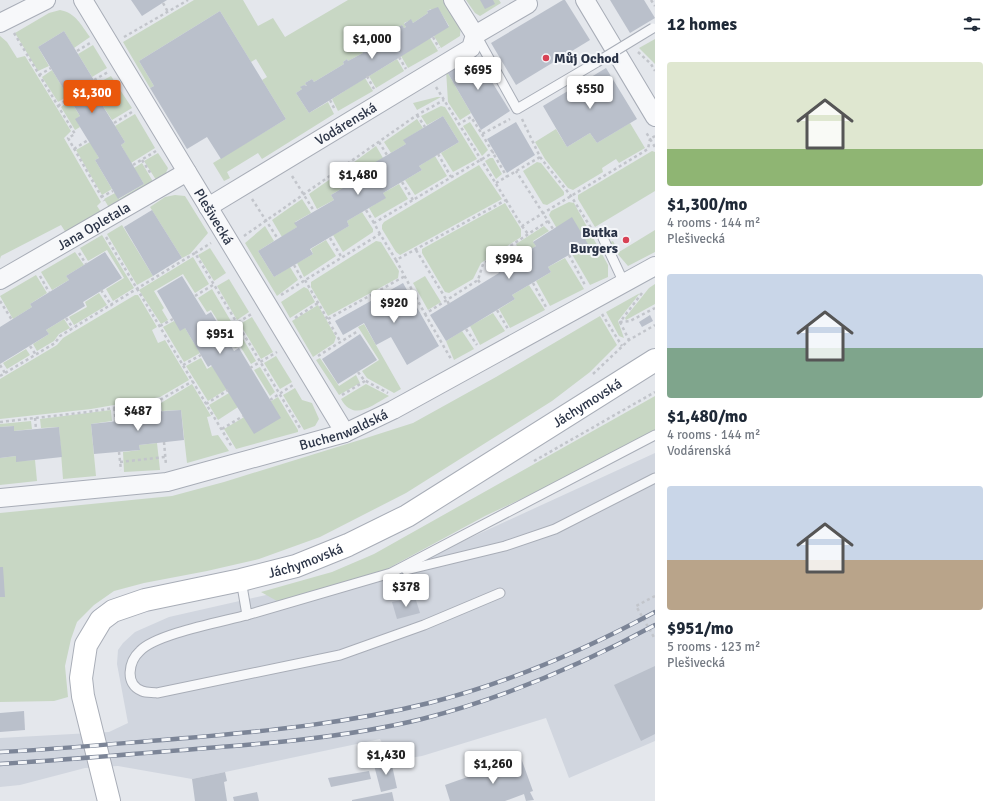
<!DOCTYPE html>
<html lang="en">
<head>
<meta charset="utf-8">
<style>
  body { margin:0; font-family:Signika,sans-serif; background:#f6f6f7; color:#1f2937; height:100vh; display:flex; flex-direction:column; font-size:15px; white-space:nowrap }
  * { box-sizing:border-box; margin:0 }
  p { font-size:13px; color:#747a83 }
  .icon { flex:none; width:22px; height:22px; fill:none; stroke:currentColor; stroke-width:2; stroke-linecap:round; stroke-linejoin:round }
  .map { position:relative; flex:1; overflow:hidden }
  .details { display:flex; flex-direction:column; background:#fff; width:340px }
  .details>* { flex:none }
  .price { position:absolute; translate:-50% -34px; padding:0 9px; border-radius:4px; background:#fff; color:#222; font-size:13px; line-height:26px; filter:drop-shadow(0 1px 2px #0008) }
  .price::after { content:''; position:absolute; left:50%; top:24px; width:12px; height:9px; margin-left:-6px; background:inherit; clip-path:polygon(0 0,100% 0,50% 100%) }
  .price.current { background:#ea580c; color:#fff }
  ul { padding:0; list-style:none }
  li { display:grid; align-content:center; gap:8px; height:212px; padding:0 12px }
  li span { display:grid; place-items:center; height:124px; border-radius:4px; color:#555 }
  li>.icon { margin-inline-start:auto }
  span .icon { width:72px; height:72px; fill:#fffc; stroke-width:1 }
  li b { font-size:17px }
  h2 { display:flex; justify-content:space-between; align-items:center; height:48px; padding:0 12px; font-size:17px }
  main { display:flex; flex:1; min-height:0 }
  .map>svg:first-child { display:block }
  .built { fill:#d1d6df }
  .green { fill:#c8d7c4 }
  .building { fill:#bac0cb }
  .lines { fill:none; stroke-linecap:round; stroke-linejoin:round }
  .lane-casing { stroke:#a8adb7; stroke-width:11 }
  .street-casing { stroke:#a8adb7; stroke-width:20 }
  .secondary-casing { stroke:#a8adb7; stroke-width:24 }
  .path { stroke:#c2c5cb; stroke-width:2.5; stroke-dasharray:3 3; stroke-linecap:butt }
  .lane { stroke:#f7f8fa; stroke-width:9 }
  .street { stroke:#f7f8fa; stroke-width:18 }
  .secondary { stroke:#fff; stroke-width:22 }
  .rail-casing { stroke:#7c8597; stroke-width:4.5 }
  .rail { stroke:#f4f6f9; stroke-width:3; stroke-dasharray:9; stroke-linecap:butt }
  .lane-bridge-casing { stroke:#a8adb7; stroke-width:11; stroke-linecap:butt }
  .lane-bridge { stroke:#f7f8fa; stroke-width:9 }
  .poi-dot { fill:#d84255; stroke:#f4f6f9; stroke-width:1.5 }
  .labels { text-anchor:middle; stroke-width:4; stroke-linejoin:round; paint-order:stroke }
  .poi-label { font-size:14px; font-weight:bold; fill:#2a3346; stroke:#f4f6f9; text-anchor:start }
  .street-label { font-size:14px; fill:#2a3346; stroke:#f4f6f9 }
</style>
</head>
<body>
<main>
<div class="map">
<svg width="655" height="801" viewBox="0 0 655 801">
  <rect width="100%" height="100%" fill="#e4e7ec"/>
  <polygon class="built" points="655,453 655,741 569,778 546,718 422,756 391,761 380,739 192,779 118,766 85,768 20,785 0,787 0,738 109,732 128,723 117,664 118,650 123,643 135,632 169,617 372,571 437,553"/>
  <g class="green">
    <polygon points="194,0 243,0 258,26 273,18 285,37 348,0 448,0 461,24 460,36 441,48 434,36 449,26 438,8 432,11 431,9 427,11 428,13 413,23 411,20 404,23 406,27 404,28 402,25 395,29 397,32 381,41 380,40 376,42 377,44 370,48 368,45 362,49 363,53 348,61 347,59 343,62 344,64 314,82 312,79 305,83 307,86 304,85 301,87 302,89 296,93 309,113 328,102 334,114 262,159 258,153 227,172 230,178 224,181 213,163 286,119 262,80 267,77 256,59 251,62 220,11 139,61 154,86 150,88 123,42"/>
    <polygon points="466,0 499,0 501,3 480,16 475,13"/>
    <path d="M60,10C76,13 81,25 90,37L74,48L64,31L38,47L49,66L38,71L15,33L49,13Z"/>
    <polygon points="0,36 7,42 17,58 25,56 71,131 64,138 101,202 97,206 103,215 68,236 61,225 1,256 0,259"/>
    <polygon points="430,38 438,51 408,68 401,56"/>
    <polygon points="655,39 655,64 639,48"/>
    <polygon points="93,45 107,68 92,77 78,54"/>
    <polygon points="397,59 404,71 376,88 369,76"/>
    <polygon points="52,70 68,96 58,102 42,77"/>
    <polygon points="446,70 471,113 460,120 448,102"/>
    <polygon points="111,76 132,108 112,120 101,103 106,100 96,84"/>
    <polygon points="365,78 373,91 338,111 332,99"/>
    <polygon points="437,97 441,97 417,110 413,103"/>
    <polygon points="70,100 80,116 76,119 80,127 75,130 61,107"/>
    <polygon points="441,106 445,107 477,159 453,172 441,153 459,142 443,116 427,125 421,116"/>
    <polygon points="135,114 155,148 131,163 121,145 125,142 115,126"/>
    <polygon points="417,119 423,128 404,140 406,144 391,153 384,142"/>
    <polygon points="470,122 488,150 482,156 463,126"/>
    <polygon points="630,123 645,148 619,163 616,159 602,168 603,172 573,190 568,188 545,159 535,142 556,129 567,147 590,133 597,143"/>
    <polygon points="90,142 99,158 95,160 112,189 102,195 76,150"/>
    <polygon points="376,146 383,158 370,172 354,181 346,168"/>
    <polygon points="652,151 655,152 655,191 595,227 578,199 578,195"/>
    <polygon points="158,153 168,168 163,180 158,183 144,161"/>
    <polygon points="435,156 447,176 415,195 405,180 422,170 419,166"/>
    <polygon points="490,158 493,158 502,174 496,179 485,161"/>
    <polygon points="537,162 541,163 564,192 564,195 547,205 543,204 523,171"/>
    <polygon points="142,163 155,185 111,211 104,199 115,193 119,199 144,184 134,168"/>
    <polygon points="479,165 502,199 400,255 396,252 382,229 382,225 384,222"/>
    <polygon points="339,173 346,186 331,195 334,200 317,209 309,194"/>
    <polygon points="399,184 408,199 375,218 369,208 385,198 383,193"/>
    <polygon points="175,195 185,196 208,233 190,254 182,258 150,207 165,197"/>
    <polygon points="302,199 311,213 295,222 297,227 282,237 272,220"/>
    <polygon points="569,202 574,203 608,265 608,277 590,285 549,215 551,211"/>
    <polygon points="505,203 521,229 521,237 481,263 473,279 449,293 445,292 422,253 422,249"/>
    <polygon points="362,212 373,229 373,232 343,252 333,235 349,226 347,221"/>
    <polygon points="122,225 153,276 137,285 107,234"/>
    <polygon points="265,226 274,241 258,251 274,277 290,267 298,280 277,296 245,243"/>
    <polygon points="544,226 549,231 533,241 536,246 521,255 516,244"/>
    <polygon points="655,230 655,252 628,266 616,252 610,242 613,241 619,252"/>
    <polygon points="102,235 134,288 113,301 106,289 124,278 107,250 88,261 80,248"/>
    <polygon points="326,240 336,256 304,277 297,263 313,254 311,249"/>
    <polygon points="376,241 381,242 399,271 398,278 328,316 311,287 311,282"/>
    <polygon points="210,248 226,273 214,281 198,255"/>
    <polygon points="75,252 84,265 66,276 69,280 52,290 41,272"/>
    <polygon points="193,257 209,284 195,293 183,274 154,291 164,308 162,310 168,320 161,324 139,290"/>
    <polygon points="565,258 584,289 550,306 536,281 551,272 548,267"/>
    <polygon points="36,275 47,293 30,304 32,307 13,319 0,296"/>
    <polygon points="425,276 441,302 428,310 413,283"/>
    <polygon points="229,279 249,312 237,320 217,286"/>
    <polygon points="655,284 655,304 626,320 625,318 649,288"/>
    <polygon points="529,285 545,310 510,328 499,309 515,299 512,295"/>
    <polygon points="304,287 308,289 315,302 290,318 281,302"/>
    <polygon points="212,289 232,323 223,329 211,310 207,312 198,298"/>
    <polygon points="99,293 107,305 74,325 69,317 87,307 85,302"/>
    <polygon points="640,293 618,321 624,338 619,336 606,312"/>
    <polygon points="135,295 138,295 157,327 152,330 158,343 165,340 189,380 160,397 91,409 0,419 0,379 57,345 63,338"/>
    <polygon points="318,305 336,337 334,343 313,357 292,321"/>
    <polygon points="493,313 505,331 480,345 470,326"/>
    <polygon points="600,316 617,345 590,372 552,401 406,493 320,537 259,559 207,571 144,583 114,591 94,605 77,622 71,639 65,666 68,697 54,701 0,702 0,513 172,496 224,482 363,439 413,423 496,377"/>
    <polygon points="252,317 273,352 261,359 240,324"/>
    <polygon points="64,319 70,328 59,334 54,341 37,351 33,344 49,334 46,330"/>
    <polygon points="174,321 185,328 200,353 184,362 163,327"/>
    <polygon points="364,324 401,389 394,393 367,378 362,371 379,360 358,327"/>
    <polygon points="236,327 256,361 251,364 240,346 235,348 226,334"/>
    <polygon points="462,331 474,349 454,360 446,341"/>
    <polygon points="26,349 30,355 7,369 3,363"/>
    <polygon points="276,356 292,382 280,389 264,363"/>
    <polygon points="201,358 207,369 212,366 227,389 208,401 186,366"/>
    <polygon points="320,358 339,386 356,375 360,383 339,395 316,360"/>
    <polygon points="260,367 275,392 270,396 254,370"/>
    <polygon points="192,384 211,416 207,417 212,436 218,435 229,451 187,463 181,410 162,411 161,403"/>
    <path d="M366,384L389,396C372,405 354,422 341,399Z"/>
    <polygon points="295,388 302,400 312,403 319,419 315,426 304,430 283,395"/>
    <polygon points="229,393 238,407 218,420 209,405"/>
    <polygon points="655,396 655,430 538,491 485,516 385,570 277,601 261,592 332,572 374,554"/>
    <polygon points="278,397 298,430 298,432 236,449 224,429"/>
    <polygon points="156,404 157,411 136,413 136,419 118,421 117,409"/>
    <polygon points="111,410 112,421 91,424 96,476 63,479 59,427 41,428 40,419"/>
    <polygon points="31,421 32,429 14,431 14,426 0,427 0,424"/>
    <polygon points="157,443 160,470 124,472 123,452 140,450 139,445"/>
    <polygon points="16,456 16,461 35,460 37,481 0,485 0,458"/>
  </g>
  <g class="building">
    <polygon points="131,0 167,0 142,16"/>
    <polygon points="480,0 493,0 495,4 485,9"/>
    <polygon points="563,0 565,0 590,40 516,85 491,43"/>
    <polygon points="610,0 644,0 655,18 630,33"/>
    <polygon points="438,7 449,27 309,113 296,93 302,89 300,87 304,85 307,86 305,83 312,79 314,82 344,64 343,62 347,59 348,61 363,53 361,49 368,45 370,48 377,44 376,42 380,39 381,41 397,32 395,29 402,25 404,28 406,27 404,24 411,19 413,23 428,13 427,11"/>
    <polygon points="220,11 286,119 221,159 207,137 187,149 150,88 154,86 139,61"/>
    <polygon points="64,31 106,100 101,103 125,142 121,145 144,184 118,199 95,160 99,158 75,119 80,116 38,47"/>
    <polygon points="474,53 510,111 481,130 446,70"/>
    <polygon points="606,68 637,119 597,143 590,133 567,147 543,106"/>
    <polygon points="443,116 459,142 419,166 422,170 383,193 386,198 347,221 349,226 310,249 313,254 274,277 258,251 297,227 294,223 334,200 331,195 370,172 367,167 406,144 403,140"/>
    <polygon points="516,122 535,155 507,173 487,139"/>
    <polygon points="152,210 182,258 153,276 124,227"/>
    <polygon points="572,217 588,244 548,267 551,272 512,295 515,299 446,341 430,315 499,273 497,269 536,246 533,242"/>
    <polygon points="105,252 122,278 83,302 85,306 46,330 49,334 0,364 0,327 32,307 30,304 69,280 66,276"/>
    <polygon points="182,276 206,315 211,312 234,351 239,348 281,418 254,434 211,365 208,367 185,328 180,331 157,291"/>
    <polygon points="403,283 439,346 407,365 391,337 376,345 364,323 343,335 335,321"/>
    <polygon points="650,315 653,321 642,327 639,322"/>
    <polygon points="360,334 377,360 338,384 322,359"/>
    <polygon points="181,410 184,440 139,445 140,450 94,454 91,424 136,419 136,413"/>
    <polygon points="14,426 14,431 59,427 62,457 16,462 16,456 0,458 0,427"/>
    <polygon points="0,567 3,567 5,597 0,597"/>
    <polygon points="415,597 420,613 397,619 392,602"/>
    <polygon points="655,666 655,734 641,741 614,685"/>
    <polygon points="24,711 25,730 0,732 0,713"/>
    <polygon points="521,758 533,791 530,792 534,800 526,801 524,794 505,801 450,801 445,785"/>
    <polygon points="391,761 397,788 381,792 374,765"/>
    <polygon points="369,771 371,779 331,787 328,778"/>
    <polygon points="225,772 227,781 224,782 227,801 195,801 192,779"/>
    <polygon points="257,792 259,801 234,801 233,797"/>
    <polygon points="392,792 394,801 352,801 352,800"/>
  </g>
  <g class="lines">
    <defs>
      <g id="lane">
        <polyline points="476,35 517,109 597,62"/>
        <polyline points="603,238 624,283"/>
        <polyline points="406,570 505,546 555,529 655,478"/>
        <polyline points="241,580 247,615 391,573 655,435"/>
        <path d="M247,615C221,622 156,634 140,651C129,661 124,684 142,691C147,693 153,692 157,693L340,655L424,625L500,593"/>
      </g>
      <g id="street">
        <path id="s1" d="M83,0L345,433"/>
        <polyline points="585,0 655,117"/>
        <polyline points="0,23 46,0"/>
        <polyline points="475,35 528,4"/>
        <path id="s2" d="M208,207L471,48L475,35L453,0"/>
        <path id="s3" d="M0,280L187,172"/>
        <path id="s4" d="M0,498L167,482L345,433L393,410L655,266"/>
      </g>
      <g id="secondary">
        <path id="s5" d="M109,801L83,696L81,678L86,645L101,620L113,611L145,600L241,580L296,566L348,545L407,516L655,360"/>
      </g>
    </defs>
    <use href="#lane" class="lane-casing"/>
    <use href="#street" class="street-casing"/>
    <use href="#secondary" class="secondary-casing"/>
    <g class="path">
      <polyline points="651,0 655,6"/>
      <polyline points="163,3 168,12"/>
      <polyline points="14,33 75,134 68,138 104,201"/>
      <polyline points="124,37 188,0"/>
      <polyline points="433,37 439,48"/>
      <polyline points="77,51 90,43"/>
      <polyline points="638,52 651,64 655,71"/>
      <polyline points="399,57 406,69"/>
      <polyline points="39,75 51,68"/>
      <polyline points="367,76 374,89"/>
      <polyline points="94,80 108,72"/>
      <polyline points="436,87 459,124"/>
      <polyline points="330,100 335,110"/>
      <polyline points="58,106 69,98"/>
      <polyline points="417,115 425,127"/>
      <polyline points="522,119 540,157 571,196 593,231"/>
      <polyline points="114,123 132,112"/>
      <polyline points="482,134 507,177"/>
      <polyline points="655,136 650,139 655,147"/>
      <polyline points="379,142 387,155"/>
      <polyline points="74,149 88,140"/>
      <polyline points="438,154 451,177"/>
      <polyline points="142,160 151,174"/>
      <polyline points="133,165 156,151"/>
      <polyline points="342,168 351,183"/>
      <polyline points="292,176 314,211"/>
      <polyline points="402,182 413,200"/>
      <polyline points="496,183 540,157"/>
      <polyline points="101,197 113,191"/>
      <polyline points="252,199 278,239"/>
      <polyline points="506,200 522,226 648,149 650,139 646,132"/>
      <polyline points="366,210 374,223"/>
      <polyline points="548,221 553,229"/>
      <polyline points="522,226 528,234"/>
      <polyline points="380,234 374,223 494,152"/>
      <polyline points="244,236 417,115 444,100"/>
      <polyline points="106,237 232,447"/>
      <polyline points="330,238 342,258"/>
      <polyline points="510,246 517,257"/>
      <polyline points="416,250 449,304"/>
      <polyline points="79,253 86,264"/>
      <polyline points="195,253 211,243"/>
      <polyline points="569,255 585,285"/>
      <polyline points="396,260 425,314 478,280 483,264 548,221 516,171"/>
      <polyline points="294,265 303,281"/>
      <polyline points="40,276 49,292"/>
      <polyline points="305,280 340,341"/>
      <polyline points="478,280 481,284"/>
      <polyline points="533,283 546,307"/>
      <polyline points="101,290 112,306"/>
      <polyline points="642,293 620,322 630,321 655,308"/>
      <polyline points="281,295 380,234 396,260 506,200 459,124 471,117 482,134 510,119"/>
      <polyline points="195,296 213,285"/>
      <polyline points="0,301 12,320"/>
      <polyline points="497,310 508,329"/>
      <polyline points="425,314 451,359"/>
      <polyline points="602,314 622,346"/>
      <polyline points="66,318 73,328"/>
      <polyline points="295,318 318,303"/>
      <polyline points="328,319 405,276"/>
      <polyline points="620,322 629,340"/>
      <polyline points="160,326 173,319"/>
      <polyline points="466,329 477,345"/>
      <polyline points="223,332 253,313"/>
      <polyline points="30,346 36,355"/>
      <polyline points="318,356 358,331"/>
      <polyline points="0,365 5,373"/>
      <polyline points="183,365 201,355"/>
      <polyline points="250,368 277,352"/>
      <polyline points="358,372 364,380 388,393"/>
      <polyline points="593,374 629,340 655,325"/>
      <polyline points="0,376 55,343 60,336 195,253 300,428"/>
      <polyline points="342,395 365,381"/>
      <polyline points="270,400 293,385"/>
      <polyline points="158,401 160,411"/>
      <polyline points="206,404 228,390"/>
      <polyline points="114,408 116,421"/>
      <polyline points="35,418 36,429"/>
      <polyline points="0,422 88,412 158,401 193,381"/>
      <polyline points="222,429 243,416"/>
      <polyline points="164,442 166,465"/>
      <polyline points="119,452 121,470"/>
      <polyline points="534,461 655,392"/>
      <polyline points="120,462 165,457"/>
      <polyline points="655,596 636,606 655,639"/>
    </g>
    <use href="#lane" class="lane"/>
    <use href="#street" class="street"/>
    <use href="#secondary" class="secondary"/>
    <defs>
      <g id="rail">
        <path d="M0,752C62,749 124,743 187,738C268,731 349,723 429,703C508,683 583,651 655,612"/>
        <path d="M0,764C61,760 122,755 183,750C263,744 344,738 422,719C504,698 581,665 655,625"/>
      </g>
    </defs>
    <use href="#rail" class="rail-casing"/>
    <use href="#rail" class="rail"/>
    <defs>
      <polyline id="lane-bridge" points="597,62 653,28"/>
    </defs>
    <use href="#lane-bridge" class="lane-bridge-casing"/>
    <use href="#lane-bridge" class="lane-bridge"/>
  </g>
  <g class="poi-dot">
    <circle cx="546" cy="58" r="4"/>
    <circle cx="626" cy="240" r="4"/>
  </g>
  <g class="labels">
    <g class="poi-label">
      <text x="554" y="63">Můj Ochod</text>
      <text x="618" y="237" text-anchor="end">Butka<tspan x="618" dy="16">Burgers</tspan></text>
    </g>
    <g class="street-label">
      <text dy="5" stroke="none"><textPath href="#s2" startOffset="161">Vodárenská</textPath></text>
      <text dy="5" stroke="none"><textPath href="#s1" startOffset="253">Plešivecká</textPath></text>
      <text dy="5" stroke="none"><textPath href="#s3" startOffset="108">Jana Opletala</textPath></text>
      <text dy="5" stroke="none"><textPath href="#s5" startOffset="727">Jáchymovská</textPath></text>
      <text dy="5" stroke="none"><textPath href="#s4" startOffset="352">Buchenwaldská</textPath></text>
      <text dy="5" stroke="none"><textPath href="#s5" startOffset="403">Jáchymovská</textPath></text>
    </g>
  </g>
</svg>
<b class="price" style="left:372px;top:60px">$1,000</b>
<b class="price" style="left:478px;top:91px">$695</b>
<b class="price" style="left:590px;top:110px">$550</b>
<b class="price current" style="left:92px;top:114px">$1,300</b>
<b class="price" style="left:358px;top:196px">$1,480</b>
<b class="price" style="left:509px;top:280px">$994</b>
<b class="price" style="left:394px;top:324px">$920</b>
<b class="price" style="left:220px;top:355px">$951</b>
<b class="price" style="left:138px;top:432px">$487</b>
<b class="price" style="left:406px;top:608px">$378</b>
<b class="price" style="left:386px;top:776px">$1,430</b>
<b class="price" style="left:493px;top:785px">$1,260</b>
</div>
<section class="details">
<h2>12 homes<svg class="icon" aria-label="filters" viewBox="0 0 24 24"><path d="M4 7h16M4 17h16"/><circle cx="9" cy="7" r="2"/><circle cx="15" cy="17" r="2"/></svg></h2>
<ul>
<li><span style="background:linear-gradient(#dfe7d0 70%,#8fb573 0)"><svg class="icon" aria-label="home" viewBox="0 0 24 24"><path d="M3 11l9-7 9 7M6 9v11h12V9"/></svg></span><div><b>$1,300/mo</b><p>4 rooms · 144 m²</p><p>Plešivecká</p></div></li>
<li><span style="background:linear-gradient(#c9d6e8 60%,#7fa58c 0)"><svg class="icon" aria-label="home" viewBox="0 0 24 24"><path d="M3 11l9-7 9 7M6 9v11h12V9"/></svg></span><div><b>$1,480/mo</b><p>4 rooms · 144 m²</p><p>Vodárenská</p></div></li>
<li><span style="background:linear-gradient(#c9d6e8 60%,#b9a48a 0)"><svg class="icon" aria-label="home" viewBox="0 0 24 24"><path d="M3 11l9-7 9 7M6 9v11h12V9"/></svg></span><div><b>$951/mo</b><p>5 rooms · 123 m²</p><p>Plešivecká</p></div></li>
</ul>
</section>
</main>
</body>
</html>
